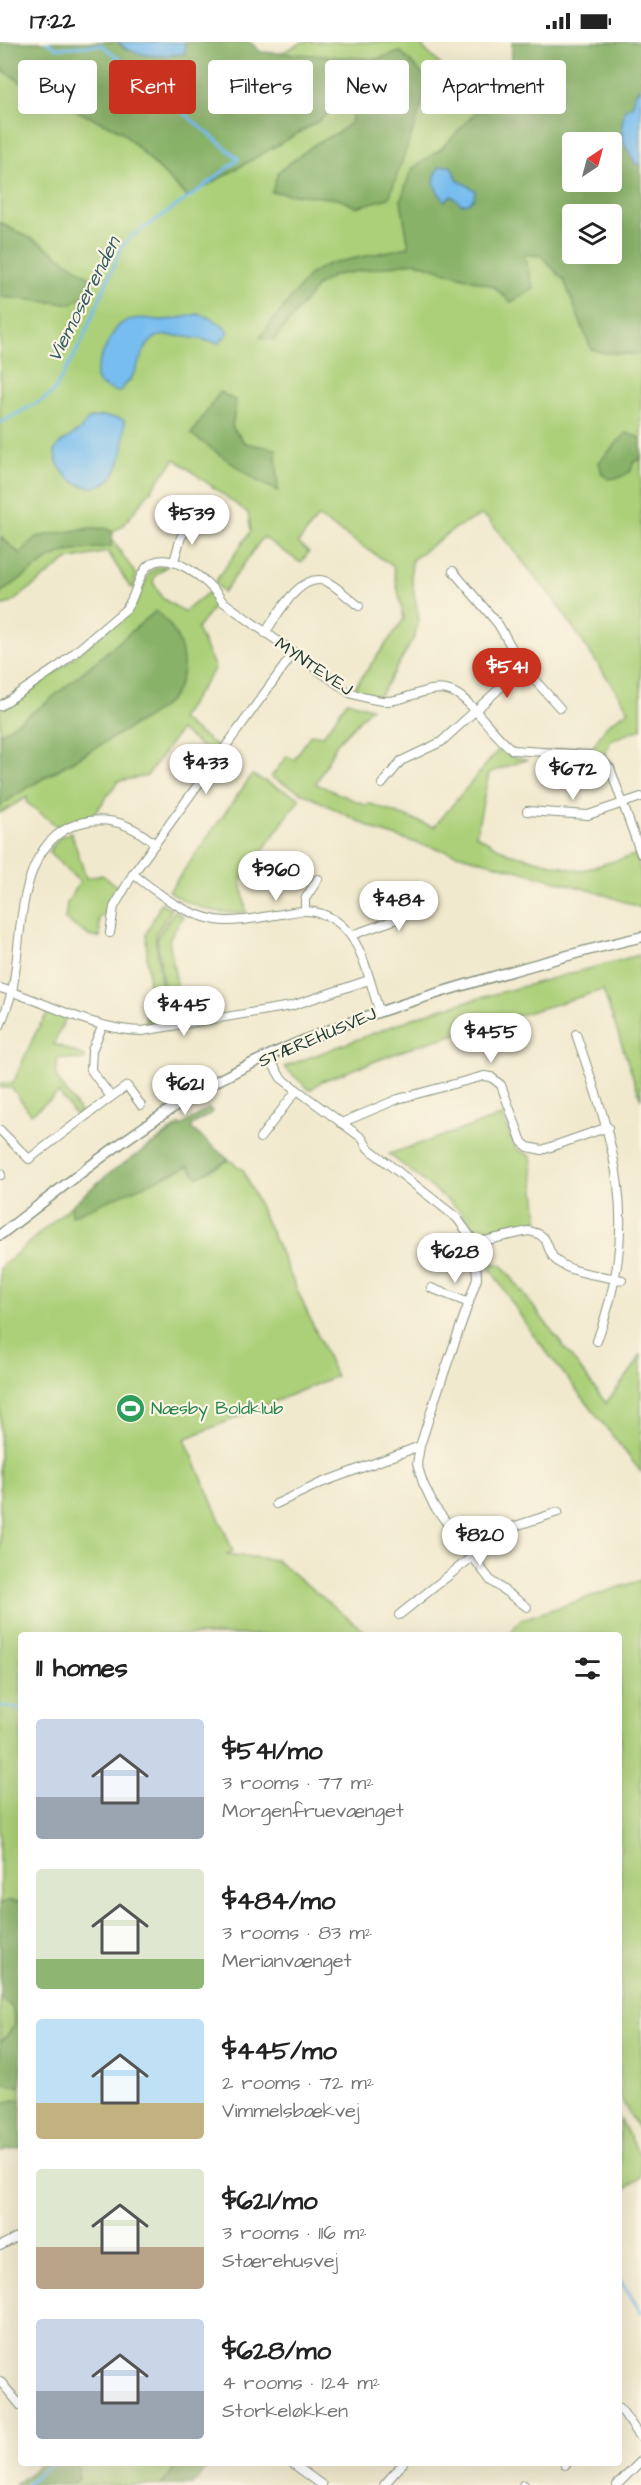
<!DOCTYPE html>
<html lang="en">
<head>
<meta charset="utf-8">
<style>
  body { margin:0; font-family:"Architects Daughter",sans-serif; background:#f6f6f6; color:#222; height:100vh; display:flex; flex-direction:column; font-size:22px; white-space:nowrap }
  * { box-sizing:border-box; margin:0 }
  p { font-size:20px; color:#767676 }
  .icon { flex:none; width:33px; height:33px; fill:none; stroke:currentColor; stroke-width:2; stroke-linecap:round; stroke-linejoin:round }
  .map { position:relative; flex:1; overflow:hidden }
  .panel { position:absolute; left:18px; top:1590px; width:604px; height:834px; display:flex; flex-direction:column; background:#fff; border-radius:6px; box-shadow:0 6px 24px #0002 }
  .panel>* { flex:none }
  .guide { position:absolute; left:18px; top:18px; width:606px; height:54px; display:flex; gap:12px }
  .needle { width:39px; rotate:36deg }
  .fabs { position:absolute; left:562px; top:90px; display:grid; gap:12px }
  .fabs a { display:grid; place-items:center; width:60px; height:60px; border-radius:6px; background:#fff; box-shadow:0 6px 24px #0002; font-size:30px }
  .price { position:absolute; translate:-50% -51px; padding:0 14px; border-radius:21px; background:#fff; color:#222; font-size:20px; line-height:39px; filter:drop-shadow(0 2px 3px #0008) }
  .price::after { content:''; position:absolute; left:50%; top:36px; width:18px; height:14px; margin-left:-9px; background:inherit; clip-path:polygon(0 0,100% 0,50% 100%) }
  .price.on { background:#c8321e; color:#fff }
  ul { padding:0; list-style:none }
  li { display:flex; align-items:center; gap:18px; height:150px; padding:0 18px }
  li span { display:grid; place-items:center; flex:none; width:168px; height:120px; border-radius:6px; color:#555 }
  li>.icon { margin-inline-start:auto }
  span .icon { width:72px; height:72px; fill:#fffc; stroke-width:1 }
  li b { font-size:26px }
  h2 { display:flex; justify-content:space-between; align-items:center; height:72px; padding:0 18px; font-size:26px }
  .chip { padding:0 21px; border-radius:6px; background:#fff; box-shadow:0 6px 24px #0002; font-size:21px; line-height:54px }
  .chip.on { background:#c8321e; color:#fff }
  .status { display:flex; justify-content:space-between; align-items:center; height:42px; padding:0 30px; background:#fff; direction:ltr }
  .status svg { height:16px; fill:currentColor }
  .map>svg:first-child { display:block }
  .green { fill:#acd079; stroke:#668656; stroke-width:1.5; fill-rule:evenodd }
  .forest { fill:#89b269; stroke:#54784e; stroke-width:1.5; fill-rule:evenodd }
  .water { fill:#78bdef; stroke:#4c7d92; stroke-width:1.5 }
  .lines { fill:none; stroke-linecap:round; stroke-linejoin:round }
  .stream { stroke:#78bdef; stroke-width:3 }
  .minor-casing { stroke:#889380; stroke-width:10 }
  .tertiary-casing { stroke:#889380; stroke-width:12 }
  .minor { stroke:#fff; stroke-width:8 }
  .tertiary { stroke:#fff; stroke-width:9 }
  .labels { text-anchor:middle; stroke-width:4.5; stroke-linejoin:round; paint-order:stroke }
  .street-label { font-size:18px; fill:#1f3d34; stroke:#fcf5e5 }
  .leisure-label { font-size:18px; fill:#27864d; stroke:#fcf5e5; text-anchor:start }
  .water-label { font-size:20px; font-style:italic; fill:#355d63; stroke:#fcf5e5 }
</style>
</head>
<body>
<div class="status"><b>17:22</b><svg viewBox="0 0 49 12"><path d="M0 12V9h3v3zM5 12V6h3v6zM10 12V3h3v9zM15 12V0h3v12zM26 1h20v11H26zM47 4h2v5h-2z"/></svg></div>
<div class="map">
<svg width="641" height="2443" viewBox="0 0 641 2443">
  <rect width="100%" height="100%" fill="#fcf5e5"/>
  <filter id="ink" filterUnits="userSpaceOnUse"><feTurbulence type="fractalNoise" baseFrequency=".0167" numOctaves="2"/><feDisplacementMap in="SourceGraphic" scale="12" xChannelSelector="R" yChannelSelector="G"/><feConvolveMatrix kernelMatrix="1 2 1 2 8 2 1 2 1" color-interpolation-filters="sRGB"/></filter>
  <filter id="wash" filterUnits="userSpaceOnUse"><feTurbulence type="fractalNoise" baseFrequency=".008" numOctaves="4" result="noise"/><feDisplacementMap in="SourceGraphic" scale="24" xChannelSelector="R" yChannelSelector="G"/><feGaussianBlur stdDeviation="1.35" result="paint"/><feColorMatrix in="noise" values="0 0 0 0 0 0 0 0 0 0 0 0 0 0 0 0 0 1.4 0 .05"/><feComposite in="paint" operator="in"/></filter>
  <g filter="url(#wash)">
    <rect width="100%" height="100%" fill="#f1e9cd"/>
    <g class="green">
      <path d="M303,0H417L487,68L478,69L442,106L411,128L401,158L409,205L328,222L274,298L318,243L335,233L415,220L493,244L511,260L522,211L541,214L564,238L591,307L604,311L641,312V687L611,698L605,713L591,708L607,683L629,668L555,559L488,477L481,473L454,487L412,518L411,533L419,578L414,596L380,653L367,652L354,646L404,577L393,524L318,475L298,501L309,510L301,521L263,495L223,551L215,540L251,489L248,471L175,417L123,484L113,490C82,477 47,499 20,512L2,496L0,497V255L72,262L5,182L0,181V26L39,52L121,89L187,155L314,82L352,52V79L339,90L315,102L272,149L339,157L356,165L389,156L393,141L401,10L376,17L279,12ZM236,359L232,385L245,401L191,392Z"/>
      <polygon points="112,497 136,533 134,546 130,545 108,510 67,518 11,561 0,564 0,551 51,516 66,510 111,504"/>
      <polygon points="167,524 155,534 153,540 162,556 184,570 209,550 216,562 197,587 215,626 180,677 218,705 213,713 180,688 147,734 118,739 93,774 79,776 60,786 27,761 27,755 0,771 0,764 19,751 146,676 156,569 46,661 0,692 0,667 53,633 135,563 150,530 158,525"/>
      <polygon points="347,659 371,666 337,701 316,742 365,763 371,762 434,785 499,707 509,714 526,718 489,731 476,793 508,811 580,829 635,813 641,830 641,866 600,851 420,802 378,789 271,735 287,714 294,718 311,692 323,694"/>
      <path d="M252,733L300,756L241,839L246,870C216,873 193,866 169,849L170,848Z"/>
      <polygon points="71,790 86,836 102,833 117,844 110,867 99,876 100,895 91,895 65,878 67,861 80,840 48,810 60,795"/>
      <polygon points="161,861 172,867 155,893 163,957 158,983 145,983 149,951 146,892"/>
      <polygon points="175,869 183,874 169,897 183,978 160,982 165,957 157,895"/>
      <polygon points="639,913 641,1058 603,948 416,1004 322,1039 310,1048 284,1025 432,969"/>
      <polygon points="49,968 66,974 54,1002 85,1014 85,1018 58,1016 56,1035 80,1070 76,1074 59,1051 31,1072 12,1046 0,1046 0,1042 13,1041 35,992"/>
      <polygon points="502,1074 516,1107 531,1114 539,1183 537,1185 529,1183 484,1195 477,1192 460,1168 389,1112"/>
      <polygon points="180,1082 243,1128 336,1334 185,1397 233,1509 227,1512 276,1518 369,1593 21,1593 21,1860 7,1859 0,1862 0,1226 96,1142"/>
      <polygon points="486,1220 502,1223 606,1361 634,1325 641,1312 641,1430 531,1290"/>
      <polygon points="641,1538 641,2091 620,2056 620,1593 509,1593 520,1578"/>
      <polygon points="0,1957 13,1965 15,1984 0,2001"/>
      <polygon points="0,2039 11,2044 21,2044 21,2057 0,2061"/>
      <polygon points="620,2077 641,2115 641,2135 620,2150"/>
      <polygon points="78,2421 175,2421 171,2433 161,2443 72,2443 78,2436"/>
    </g>
    <g class="forest">
      <polygon points="0,0 118,0 125,8 185,11 185,0 250,0 261,10 376,17 401,10 425,35 423,60 389,156 356,165 339,157 272,150 278,130 315,102 339,90 352,79 352,53 314,82 187,155 121,89 39,52 0,26"/>
      <path d="M512,0H641V44L634,53L633,63L636,122L641,123V312L604,311L591,307L564,238L541,214L523,212L534,247L511,260L493,244L415,220L335,233L318,243L274,298L260,295L310,232L328,222L409,205L401,158L411,128L442,106L478,68H487L511,42ZM573,100H612V140H573ZM451,124L458,138L474,156L468,161L461,162L451,153ZM573,172H612V212H573Z"/>
      <polygon points="0,181 40,201 91,236 85,252 72,262 0,255"/>
      <polygon points="220,350 236,359 232,385 245,401 276,407 278,449 257,439 191,392"/>
      <polygon points="626,391 641,396 641,417 633,420 631,429 621,435 609,437 602,432 599,420"/>
      <polygon points="105,486 113,490 111,504 66,510 51,516 0,551 0,497 2,496 20,512 36,495 71,489"/>
      <path d="M156,569C181,590 193,624 173,654C162,669 133,683 117,693C78,716 37,738 0,764V692L46,661Z"/>
      <polygon points="209,1066 213,1070 192,1083 192,1087 229,1118 197,1135 189,1124 72,1174 71,1164 112,1129"/>
      <polygon points="7,1859 21,1860 21,2044 11,2044 0,2039 0,2001 15,1983 12,1965 0,1957 0,1862"/>
      <polygon points="21,2057 21,2106 0,2110 0,2061"/>
      <polygon points="42,2421 78,2421 78,2436 72,2443 15,2443"/>
      <polygon points="175,2421 198,2421 206,2427 192,2443 161,2443 171,2433"/>
    </g>
    <g class="water">
      <path d="M118,0H185V11C163,15 135,17 118,0Z"/>
      <path d="M641,44V123L636,122C621,100 619,92 625,67L633,63L634,53Z"/>
      <path d="M440,124H451L458,138L475,148L474,156L468,161L461,162L451,153L445,159C434,146 430,139 440,124Z"/>
      <path d="M198,272C212,276 220,280 229,290L219,301C207,299 166,289 155,296C143,303 139,325 131,336C128,341 123,345 119,350C113,349 98,344 96,336C94,327 113,287 121,282C134,273 147,277 161,278C174,278 186,275 198,272Z"/>
      <path d="M102,374L122,377L125,380C124,398 124,421 112,435C92,459 55,435 55,409L58,403L81,387L88,377Z"/>
    </g>
    <g class="lines">
      <g class="stream">
        <polyline points="0,381 46,356 54,349 81,301 122,205 131,195 194,152 239,117 102,3 57,6 47,0"/>
        <polyline points="0,1664 21,1666"/>
        <polyline points="620,2238 641,2270"/>
        <polyline points="26,2443 52,2421"/>
      </g>
    </g>
  </g>
  <g filter="url(#ink)">
    <g class="lines">
      <defs>
        <g id="minor">
          <polyline points="174,519 181,495 191,480"/>
          <polyline points="453,529 498,582 523,625 560,666"/>
          <path d="M265,591C277,574 299,531 325,539C336,543 349,557 359,564"/>
          <path d="M0,664L59,624L126,567C136,554 136,538 146,526C166,502 211,540 222,559L350,651C362,655 374,659 386,659C407,659 429,642 450,649C471,655 492,694 513,708L589,713L602,718L610,726L641,812"/>
          <polyline points="382,742 401,719 441,700 523,625"/>
          <polyline points="527,769 588,773 641,755"/>
          <path d="M133,832C159,852 183,872 216,878C235,881 256,876 275,873C285,872 297,868 307,869C359,873 366,929 379,968"/>
          <polyline points="305,869 305,857 318,837"/>
          <polyline points="110,891 114,865 133,832 293,612"/>
          <polyline points="352,893 397,877 430,857"/>
          <path d="M0,946C47,960 93,988 142,989L291,964L369,938"/>
          <path d="M0,984C4,973 9,961 12,949C24,894 13,792 89,779C114,775 137,786 155,802"/>
          <path d="M576,992C616,1108 641,1179 597,1299"/>
          <polyline points="268,1014 281,1036 362,1096 368,1106 457,1176 475,1201 477,1237 435,1357 420,1404 417,1422 423,1441 434,1464 491,1539 527,1565"/>
          <polyline points="111,1055 127,1044 141,1063"/>
          <polyline points="341,1081 398,1057 484,1034 491,1035 501,1043 522,1100 528,1105 542,1108 608,1085"/>
          <polyline points="0,1088 29,1117 111,1055 91,1028 92,1008 103,983"/>
          <polyline points="260,1096 297,1048"/>
          <polyline points="0,1131 1,1133"/>
          <path d="M475,1201L528,1189C554,1193 543,1209 558,1220C572,1231 604,1234 622,1238"/>
          <polyline points="431,1246 469,1261"/>
          <polyline points="276,1462 321,1441 420,1404"/>
          <polyline points="399,1573 472,1515 497,1490 558,1470"/>
          <polyline points="0,2204 21,2193"/>
          <polyline points="0,2339 21,2364"/>
          <polyline points="620,2366 641,2396"/>
          <polyline points="292,2421 322,2443"/>
          <polyline points="565,2423 567,2421"/>
          <polyline points="384,2443 403,2421"/>
          <polyline points="523,2443 524,2443"/>
          <polyline points="617,2443 641,2419"/>
        </g>
        <path id="tertiary" d="M0,1193C71,1139 141,1081 219,1038C302,994 389,965 478,939C532,923 586,908 641,895"/>
      </defs>
      <use href="#minor" class="minor-casing"/>
      <use href="#tertiary" class="tertiary-casing"/>
      <use href="#minor" class="minor"/>
      <use href="#tertiary" class="tertiary"/>
    </g>
  </g>
  <defs>
    <symbol id="stadium-disc" viewBox="-11 -11 22 22"><circle r="9.5" fill="#2e9e5b" stroke="#fcf5e5"/><path d="M0-5a6.5 5 0 1 0 0 10a6.5 5 0 1 0 0-10ZM-3.5-1.8h7v3.6h-7Z" fill="#fff"/></symbol>
  </defs>
  <g fill-rule="evenodd">
    <use href="#stadium-disc" x="114" y="1350" width="33" height="33"/>
  </g>
  <g class="labels">
    <g class="street-label">
      <text transform="translate(314 624) rotate(34)" y="6">MYNTEVEJ</text>
      <text transform="translate(317 995) rotate(-23)" y="6">STÆREHUSVEJ</text>
    </g>
    <g class="leisure-label">
      <text x="151" y="1372">Næsby Boldklub</text>
    </g>
    <g class="water-label">
      <text transform="translate(83 257) rotate(-63)" y="7">Viemoserenden</text>
    </g>
  </g>
</svg>
<div class="fabs">
<a><svg class="needle" viewBox="-14 -14 28 28"><path d="M0-13l5 13h-10z" fill="#e53935"/><path d="M0 13l5-13h-10z" fill="#767676"/></svg></a>
<a><svg class="icon" aria-label="layers" viewBox="0 0 24 24"><path d="M12 4l9 5-9 5-9-5zM3 14l9 5 9-5"/></svg></a>
</div>
<b class="price" style="left:192px;top:504px">$539</b>
<b class="price on" style="left:507px;top:657px">$541</b>
<b class="price" style="left:206px;top:753px">$433</b>
<b class="price" style="left:573px;top:759px">$672</b>
<b class="price" style="left:276px;top:860px">$960</b>
<b class="price" style="left:399px;top:890px">$484</b>
<b class="price" style="left:184px;top:995px">$445</b>
<b class="price" style="left:491px;top:1022px">$455</b>
<b class="price" style="left:185px;top:1074px">$621</b>
<b class="price" style="left:455px;top:1242px">$628</b>
<b class="price" style="left:480px;top:1525px">$820</b>
<div class="guide">
<a class="chip">Buy</a>
<a class="chip on">Rent</a>
<a class="chip">Filters</a>
<a class="chip">New</a>
<a class="chip">Apartment</a>
</div>
<section class="panel">
<h2>11 homes<svg class="icon" aria-label="filters" viewBox="0 0 24 24"><path d="M4 7h16M4 17h16"/><circle cx="9" cy="7" r="2"/><circle cx="15" cy="17" r="2"/></svg></h2>
<ul>
<li><span style="background:linear-gradient(#c9d6e8 65%,#9aa5b1 0)"><svg class="icon" aria-label="home" viewBox="0 0 24 24"><path d="M3 11l9-7 9 7M6 9v11h12V9"/></svg></span><div><b>$541/mo</b><p>3 rooms · 77 m²</p><p>Morgenfruevænget</p></div></li>
<li><span style="background:linear-gradient(#dfe7d0 75%,#8fb573 0)"><svg class="icon" aria-label="home" viewBox="0 0 24 24"><path d="M3 11l9-7 9 7M6 9v11h12V9"/></svg></span><div><b>$484/mo</b><p>3 rooms · 83 m²</p><p>Merianvænget</p></div></li>
<li><span style="background:linear-gradient(#bfe0f5 70%,#c2b280 0)"><svg class="icon" aria-label="home" viewBox="0 0 24 24"><path d="M3 11l9-7 9 7M6 9v11h12V9"/></svg></span><div><b>$445/mo</b><p>2 rooms · 72 m²</p><p>Vimmelsbækvej</p></div></li>
<li><span style="background:linear-gradient(#dfe7d0 65%,#b9a48a 0)"><svg class="icon" aria-label="home" viewBox="0 0 24 24"><path d="M3 11l9-7 9 7M6 9v11h12V9"/></svg></span><div><b>$621/mo</b><p>3 rooms · 116 m²</p><p>Stærehusvej</p></div></li>
<li><span style="background:linear-gradient(#c9d6e8 60%,#9aa5b1 0)"><svg class="icon" aria-label="home" viewBox="0 0 24 24"><path d="M3 11l9-7 9 7M6 9v11h12V9"/></svg></span><div><b>$628/mo</b><p>4 rooms · 124 m²</p><p>Storkeløkken</p></div></li>
</ul>
</section>
</div>
</body>
</html>
